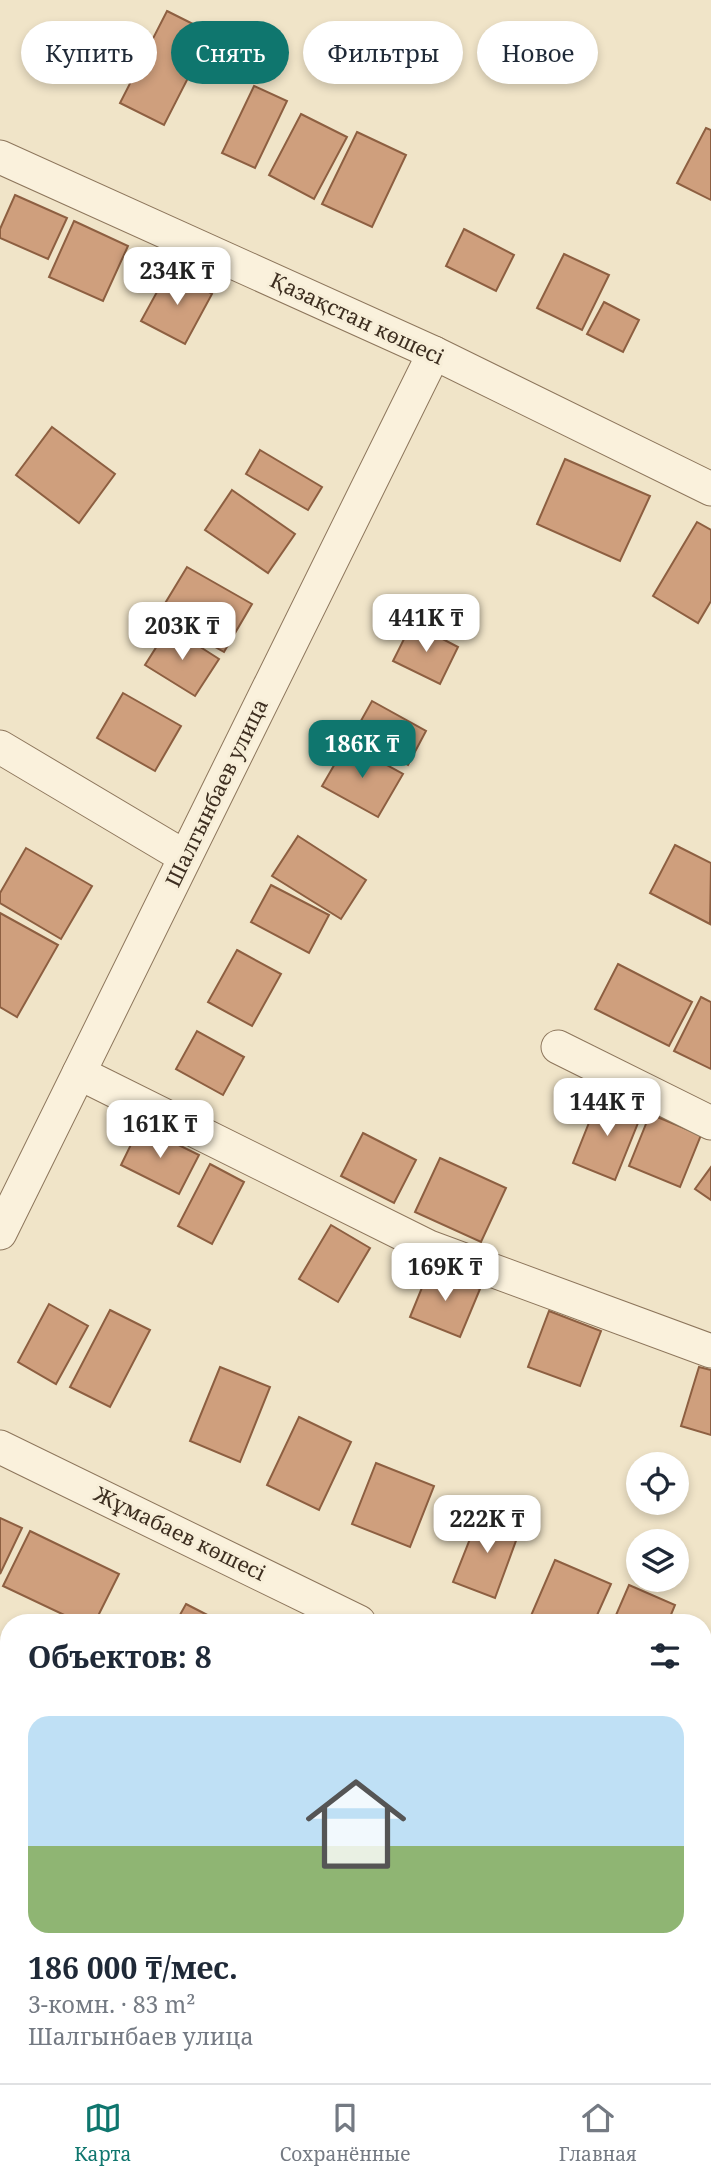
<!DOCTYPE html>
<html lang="ru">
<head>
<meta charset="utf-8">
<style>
  body { margin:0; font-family:"Noto Serif",serif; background:#f2f2f3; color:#1f2937; height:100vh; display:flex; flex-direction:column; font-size:26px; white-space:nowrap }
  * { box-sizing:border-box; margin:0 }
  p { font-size:23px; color:#747a83 }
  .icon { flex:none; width:38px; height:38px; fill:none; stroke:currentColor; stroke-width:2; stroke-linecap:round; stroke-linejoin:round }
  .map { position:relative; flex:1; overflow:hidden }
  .details { position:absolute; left:0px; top:1614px; width:712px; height:471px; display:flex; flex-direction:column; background:#fff; border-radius:28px 28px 0 0; box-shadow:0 4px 10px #0003 }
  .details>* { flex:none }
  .banner { position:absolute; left:21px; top:21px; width:670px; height:63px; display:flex; gap:14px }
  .controls { position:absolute; left:626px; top:1452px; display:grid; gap:14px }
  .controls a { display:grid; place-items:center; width:63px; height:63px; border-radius:50%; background:#fff; box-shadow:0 4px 10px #0003; font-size:35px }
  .price { position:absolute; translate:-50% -60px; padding:0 16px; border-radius:14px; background:#fff; color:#222; font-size:23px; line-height:46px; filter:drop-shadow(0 2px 4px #0008) }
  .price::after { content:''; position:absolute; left:50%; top:42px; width:21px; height:16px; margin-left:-10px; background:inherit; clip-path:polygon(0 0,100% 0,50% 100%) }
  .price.on { background:#0f766e; color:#fff }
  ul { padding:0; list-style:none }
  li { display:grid; align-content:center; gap:14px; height:371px; padding:0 28px }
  li span { display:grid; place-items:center; height:217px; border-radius:21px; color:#555 }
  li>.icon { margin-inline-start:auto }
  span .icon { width:126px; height:126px; fill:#fffc; stroke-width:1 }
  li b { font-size:30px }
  h2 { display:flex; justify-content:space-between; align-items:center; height:84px; padding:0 28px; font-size:30px }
  .tag { padding:0 24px; border-radius:32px; background:#fff; box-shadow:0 4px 10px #0003; font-size:24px; line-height:63px }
  .tag.on { background:#0f766e; color:#fff }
  .tab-bar { display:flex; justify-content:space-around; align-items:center; height:98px; border-top:2px solid #e0e1e3; background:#fff; font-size:19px; color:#747a83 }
  .tab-bar a { display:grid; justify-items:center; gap:4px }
  .tab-bar .on { color:#0f766e }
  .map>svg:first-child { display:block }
  .building { fill:#cf9f7d; stroke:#8d5f41; stroke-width:2 }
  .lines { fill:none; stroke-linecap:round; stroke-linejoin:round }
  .minor-casing { stroke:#8d765c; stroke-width:35 }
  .minor { stroke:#faf1dc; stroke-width:33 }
  .labels { text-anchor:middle; stroke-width:6; stroke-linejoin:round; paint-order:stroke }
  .street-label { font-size:21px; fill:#3d2e20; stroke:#f7eed8 }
</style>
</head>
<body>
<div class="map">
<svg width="711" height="2083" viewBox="0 0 711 2083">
  <rect width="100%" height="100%" fill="#f0e4c8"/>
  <g class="building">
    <polygon points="167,11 211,33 164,125 120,103"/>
    <polygon points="254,86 287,101 255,168 222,153"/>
    <polygon points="301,114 347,137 314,199 269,175"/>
    <polygon points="706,128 711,130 711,200 677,183"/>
    <polygon points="357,132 406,155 372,227 322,204"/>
    <polygon points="15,195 67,218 48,259 0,238 0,229"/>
    <polygon points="74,221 128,246 103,301 49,277"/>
    <polygon points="464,229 514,255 496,291 446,266"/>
    <polygon points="564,254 609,275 582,330 537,308"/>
    <polygon points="169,270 212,294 185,344 141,321"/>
    <polygon points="604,302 639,320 623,352 587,334"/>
    <polygon points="52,427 115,474 79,523 16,475"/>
    <polygon points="260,450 322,487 308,510 246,474"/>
    <polygon points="565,459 650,496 620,561 537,524"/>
    <polygon points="232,490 295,534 268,573 205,530"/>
    <polygon points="697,522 711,530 711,601 698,623 653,596"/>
    <polygon points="187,567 252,604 224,652 158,615"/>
    <polygon points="412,623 458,647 440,684 393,661"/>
    <polygon points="169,627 219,659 195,696 145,665"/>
    <polygon points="123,693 181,726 155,771 97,738"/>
    <polygon points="372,701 426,731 408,765 353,735"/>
    <polygon points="347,743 403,774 378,817 322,786"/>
    <polygon points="298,836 366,880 341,919 272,876"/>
    <polygon points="675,845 711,863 710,924 650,893"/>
    <polygon points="26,848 92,886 61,939 0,903 0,893"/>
    <polygon points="271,885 329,915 309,953 251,922"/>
    <polygon points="0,913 58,945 17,1017 0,1007"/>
    <polygon points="237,950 281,974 252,1026 208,1002"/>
    <polygon points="618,964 692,1002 669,1046 595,1009"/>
    <polygon points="701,997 711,1002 711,1069 674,1051"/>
    <polygon points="197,1031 244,1057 223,1095 176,1069"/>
    <polygon points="600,1095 642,1113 615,1180 573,1163"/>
    <polygon points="650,1114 701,1135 680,1187 629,1166"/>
    <polygon points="140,1126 199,1155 179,1194 121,1165"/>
    <polygon points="363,1133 416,1160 394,1203 341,1176"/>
    <polygon points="440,1158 506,1188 481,1242 415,1212"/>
    <polygon points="210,1164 244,1182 212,1244 178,1226"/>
    <polygon points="711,1167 711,1200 695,1189"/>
    <polygon points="331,1225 370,1248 338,1302 299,1279"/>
    <polygon points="430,1268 480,1289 460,1337 410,1317"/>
    <polygon points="49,1304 88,1326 56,1384 18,1362"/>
    <polygon points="110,1310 150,1330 110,1407 70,1387"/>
    <polygon points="549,1311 601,1331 580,1386 528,1367"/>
    <polygon points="220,1367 270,1387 240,1462 190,1441"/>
    <polygon points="699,1367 711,1370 711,1435 681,1426"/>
    <polygon points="299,1417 351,1442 319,1510 267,1485"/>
    <polygon points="376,1463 434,1486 410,1547 352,1524"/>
    <polygon points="481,1511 521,1527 495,1598 453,1582"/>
    <polygon points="0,1518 22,1528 0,1574"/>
    <polygon points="30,1531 119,1574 95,1622 79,1622 3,1586"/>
    <polygon points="555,1560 611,1584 594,1622 540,1622 530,1618"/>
    <polygon points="629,1585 675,1605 668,1622 613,1622"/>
    <polygon points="186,1604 221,1622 176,1622"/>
    <polygon points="166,2076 222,2076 218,2083 163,2083"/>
    <polygon points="445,2076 488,2076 500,2083 440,2083"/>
  </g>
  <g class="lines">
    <defs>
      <g id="minor">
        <polyline points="0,157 434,353 711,489"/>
        <polyline points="0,747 185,857"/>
        <polyline points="558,1047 711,1123"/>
        <polyline points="79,1073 429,1247 711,1351"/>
        <polyline points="0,1233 434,353"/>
        <polyline points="0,1447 359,1622"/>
        <polyline points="704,1791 711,1794"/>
        <polyline points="286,2076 299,2083"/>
        <polyline points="122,2083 126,2076"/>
        <polyline points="532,2083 537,2076"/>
      </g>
    </defs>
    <use href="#minor" class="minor-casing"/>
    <use href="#minor" class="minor"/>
  </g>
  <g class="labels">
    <g class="street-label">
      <text transform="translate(357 319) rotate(25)" y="7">Қазақстан көшесі</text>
      <text transform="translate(217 793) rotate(-64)" y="7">Шалгынбаев улица</text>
      <text transform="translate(180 1534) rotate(26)" y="7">Жұмабаев көшесі</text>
    </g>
  </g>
</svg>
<div class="controls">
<a><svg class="icon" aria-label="locate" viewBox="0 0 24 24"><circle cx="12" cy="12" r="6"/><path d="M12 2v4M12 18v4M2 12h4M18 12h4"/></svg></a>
<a><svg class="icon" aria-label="layers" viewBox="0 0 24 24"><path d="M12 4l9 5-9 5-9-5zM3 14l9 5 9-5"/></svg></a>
</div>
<b class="price" style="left:177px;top:307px">234K ₸</b>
<b class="price" style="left:426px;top:654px">441K ₸</b>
<b class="price" style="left:182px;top:662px">203K ₸</b>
<b class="price on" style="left:362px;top:780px">186K ₸</b>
<b class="price" style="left:607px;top:1138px">144K ₸</b>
<b class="price" style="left:160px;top:1160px">161K ₸</b>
<b class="price" style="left:445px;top:1303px">169K ₸</b>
<b class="price" style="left:487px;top:1555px">222K ₸</b>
<div class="banner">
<a class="tag">Купить</a>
<a class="tag on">Снять</a>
<a class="tag">Фильтры</a>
<a class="tag">Новое</a>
</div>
<section class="details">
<h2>Объектов: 8<svg class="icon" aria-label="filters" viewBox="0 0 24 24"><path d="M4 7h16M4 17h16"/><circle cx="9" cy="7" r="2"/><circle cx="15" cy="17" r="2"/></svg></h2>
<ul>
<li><span style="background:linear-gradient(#bfe0f5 60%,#8fb573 0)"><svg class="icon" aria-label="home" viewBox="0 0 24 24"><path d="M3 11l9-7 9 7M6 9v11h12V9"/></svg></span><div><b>186 000 ₸/мес.</b><p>3-комн. · 83 m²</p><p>Шалгынбаев улица</p></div></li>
</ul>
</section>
</div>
<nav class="tab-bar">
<a class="on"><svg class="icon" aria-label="map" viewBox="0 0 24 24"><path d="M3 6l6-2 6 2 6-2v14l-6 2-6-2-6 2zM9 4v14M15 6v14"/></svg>Карта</a>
<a><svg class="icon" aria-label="saved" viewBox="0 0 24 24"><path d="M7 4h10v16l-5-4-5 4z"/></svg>Сохранённые</a>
<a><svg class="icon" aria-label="home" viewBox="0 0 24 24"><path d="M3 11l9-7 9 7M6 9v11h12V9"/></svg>Главная</a>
</nav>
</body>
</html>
